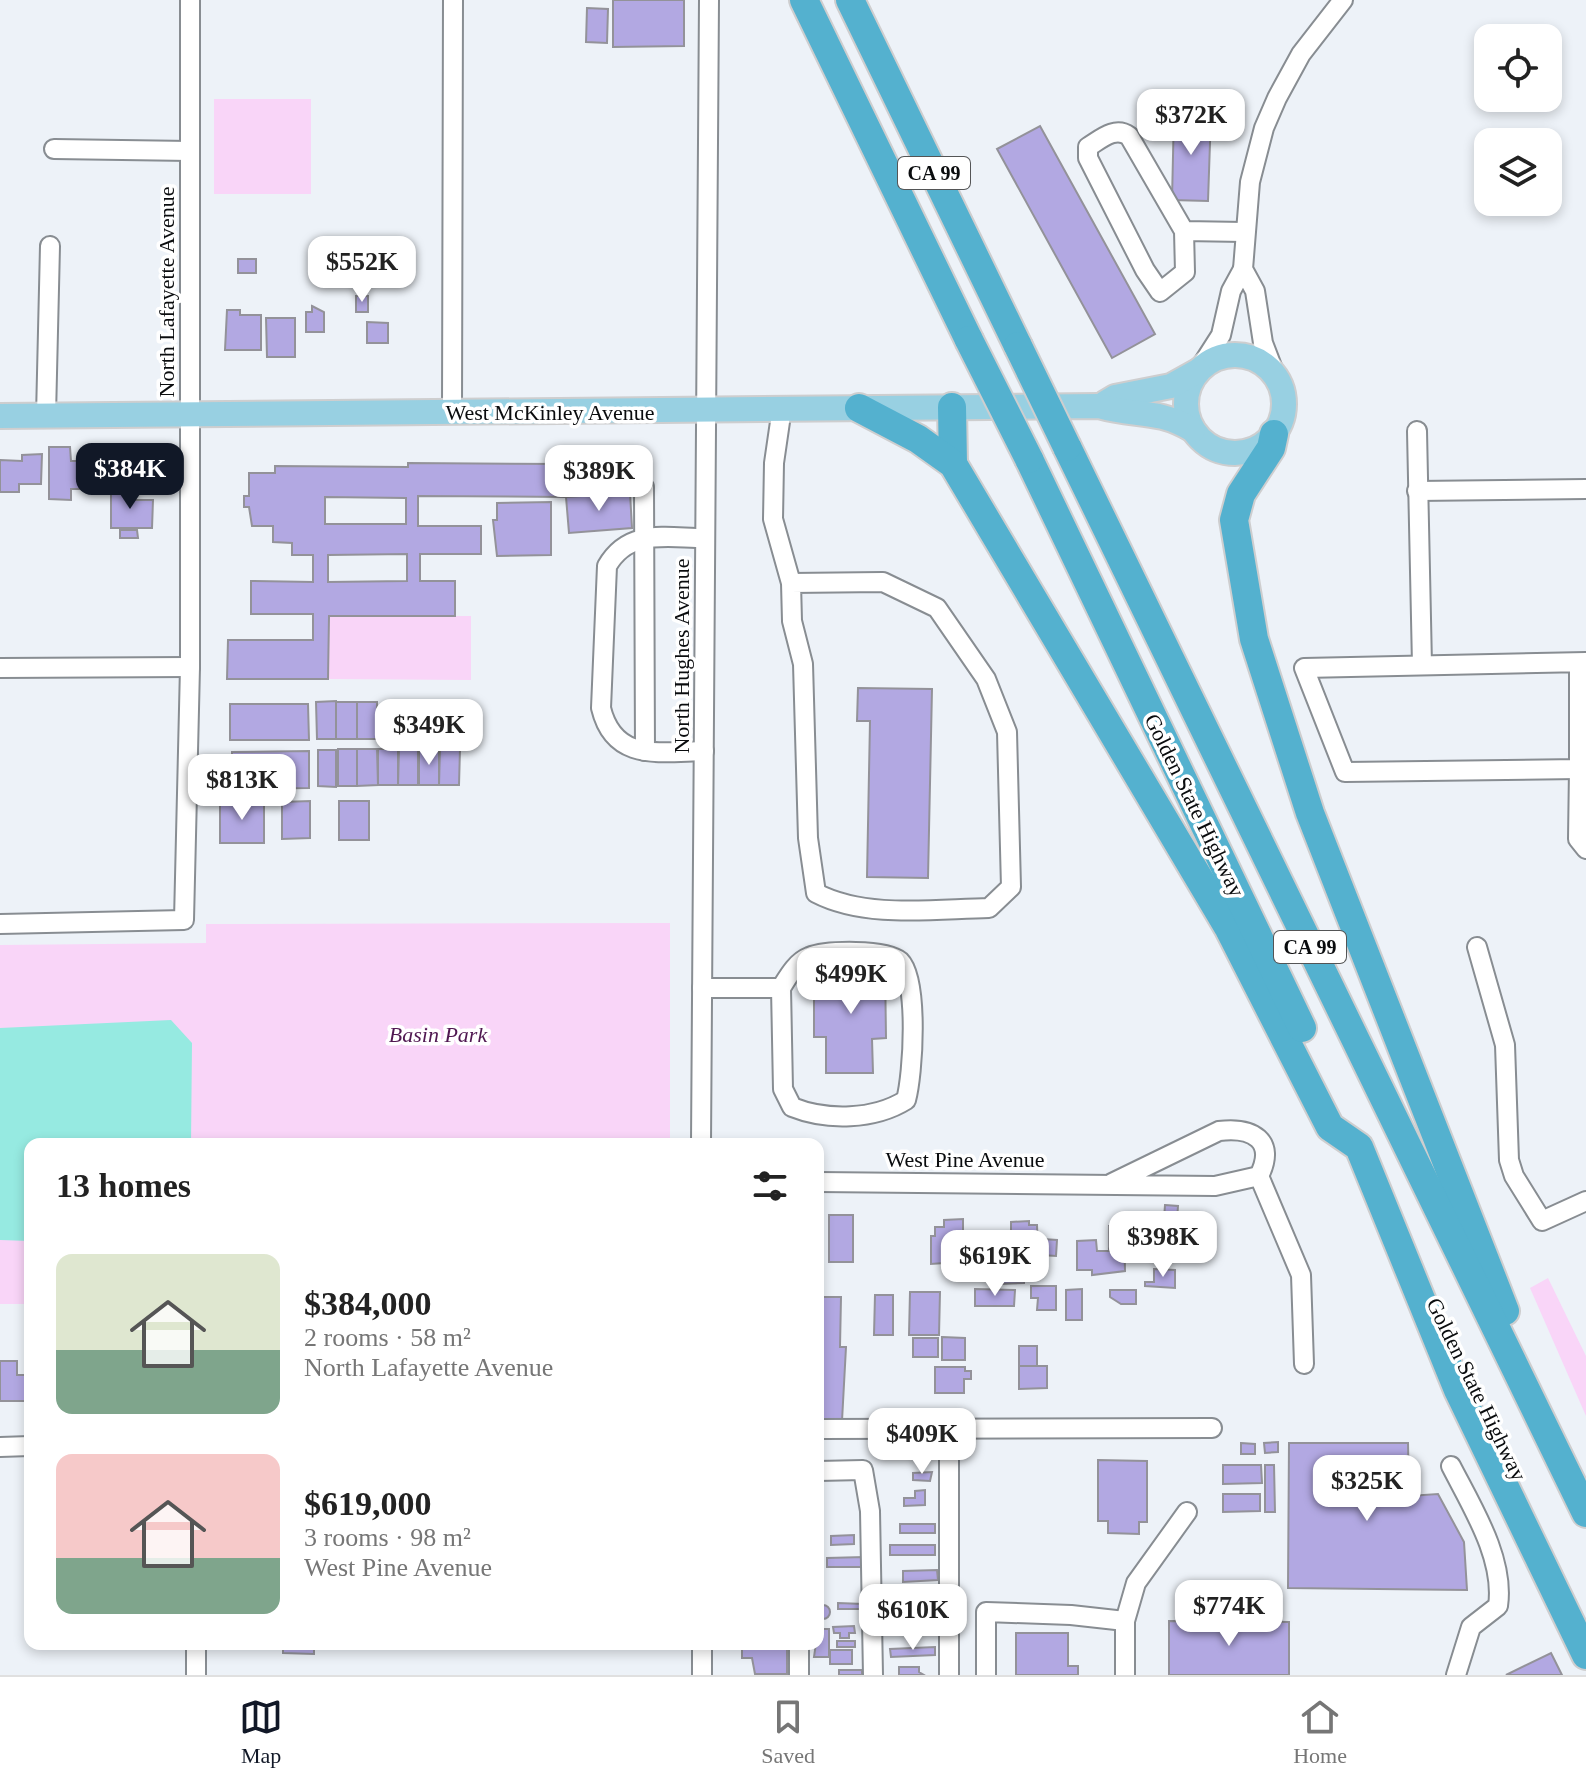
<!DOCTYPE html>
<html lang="en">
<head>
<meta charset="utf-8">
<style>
  body { margin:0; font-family:Georgia,serif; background:#f2f2f2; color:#222; height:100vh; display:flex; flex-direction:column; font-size:30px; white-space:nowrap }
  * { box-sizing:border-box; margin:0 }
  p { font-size:26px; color:#767676 }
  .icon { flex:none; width:44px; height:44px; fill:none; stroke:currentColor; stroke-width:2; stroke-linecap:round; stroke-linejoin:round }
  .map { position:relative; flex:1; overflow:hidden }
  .drawer { position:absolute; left:24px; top:1138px; width:800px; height:512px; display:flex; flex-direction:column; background:#fff; border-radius:16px; box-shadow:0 4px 12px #0003 }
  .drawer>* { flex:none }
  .fabs { position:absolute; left:1474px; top:24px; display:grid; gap:16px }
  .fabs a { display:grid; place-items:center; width:88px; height:88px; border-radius:16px; background:#fff; box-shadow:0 4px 12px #0003; font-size:40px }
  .price { position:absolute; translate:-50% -68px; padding:0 18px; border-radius:16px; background:#fff; color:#222; font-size:26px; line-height:52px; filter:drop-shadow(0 2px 4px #0008) }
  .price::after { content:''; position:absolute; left:50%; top:48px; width:24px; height:18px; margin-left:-12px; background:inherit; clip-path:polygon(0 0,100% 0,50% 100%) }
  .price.selected { background:#111827; color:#fff }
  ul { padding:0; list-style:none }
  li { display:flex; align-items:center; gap:24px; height:200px; padding:0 32px }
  li span { display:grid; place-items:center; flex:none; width:224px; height:160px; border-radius:16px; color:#555 }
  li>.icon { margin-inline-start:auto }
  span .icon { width:96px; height:96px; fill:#fffc; stroke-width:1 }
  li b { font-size:34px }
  h2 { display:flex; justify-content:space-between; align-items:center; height:96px; padding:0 32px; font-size:34px }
  .dock { display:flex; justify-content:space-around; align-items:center; height:112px; border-top:2px solid #e0e0e0; background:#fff; font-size:22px; color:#767676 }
  .dock a { display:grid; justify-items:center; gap:4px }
  .dock .selected { color:#111827 }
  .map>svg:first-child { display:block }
  .green { fill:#f9d5f8 }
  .water { fill:#96eae1 }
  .building { fill:#b2a8e2; stroke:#939299; stroke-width:2; fill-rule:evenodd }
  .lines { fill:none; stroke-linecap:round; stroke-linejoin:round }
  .minor-casing { stroke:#888d92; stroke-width:22 }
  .major-casing { stroke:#cececf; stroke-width:28 }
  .highway-casing { stroke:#cececf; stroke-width:32 }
  .minor { stroke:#fff; stroke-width:18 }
  .major { stroke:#98d0e2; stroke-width:24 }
  .highway { stroke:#54b1cf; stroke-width:28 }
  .highway-bridge-casing { stroke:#cececf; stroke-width:32; stroke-linecap:butt }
  .highway-bridge { stroke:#54b1cf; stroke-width:28 }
  .labels { text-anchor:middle; stroke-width:7; stroke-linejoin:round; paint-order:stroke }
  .shield { fill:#fff; stroke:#545556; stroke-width:2 }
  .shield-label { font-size:20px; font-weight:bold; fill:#0a0c0e }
  .street-label { font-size:22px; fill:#0a0c0e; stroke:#fff }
  .park-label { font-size:22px; font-style:italic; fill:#501851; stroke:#fff }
</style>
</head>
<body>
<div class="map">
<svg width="1586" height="1675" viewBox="0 0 1586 1675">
  <rect width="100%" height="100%" fill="#edf2f8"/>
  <g class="green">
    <polygon points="311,99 311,194 214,194 214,99"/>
    <polygon points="329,616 471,616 471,680 328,679"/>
    <polygon points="670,923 670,1144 30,1144 30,1304 0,1304 0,945 206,943 206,924"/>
    <polygon points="1548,1278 1586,1356 1586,1416 1530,1288"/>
  </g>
  <polygon class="water" points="171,1020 192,1043 191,1144 30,1144 30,1241 0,1240 0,1028"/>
  <g class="building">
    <polygon points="613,0 684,0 684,46 613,47"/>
    <polygon points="587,8 608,9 607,43 586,42"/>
    <polygon points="1174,112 1211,114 1208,201 1172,200"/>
    <polygon points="1040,126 1155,334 1112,358 997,149"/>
    <rect x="238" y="259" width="18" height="14"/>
    <rect x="356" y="296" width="12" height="16"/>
    <polygon points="312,306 324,312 324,332 306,332 306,312 312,312"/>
    <polygon points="227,310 240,310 240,315 261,315 261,350 225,350"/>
    <polygon points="266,318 295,318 295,357 267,357"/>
    <polygon points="367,322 388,323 388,343 367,343"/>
    <polygon points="49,447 70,447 71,461 93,461 95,483 86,483 86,489 71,489 71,500 49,499"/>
    <polygon points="617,453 619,489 574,493 571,457"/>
    <polygon points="42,454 41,484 19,484 19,492 0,492 0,460 22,461 22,455"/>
    <path d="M408,463L566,464V497L418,496V526H481V554H420V581H455V616H329L328,679H227L228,640H313V614H251V581L313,582V555H292V543L273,542V526H252L249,507H244V496H249V473H275V466L408,467ZM325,497L406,498V524H325ZM407,554V581L328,582V555Z"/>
    <polygon points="111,489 129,489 130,500 153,500 152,528 111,528"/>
    <polygon points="630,493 632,528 569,533 566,497"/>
    <polygon points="551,502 551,555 497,556 493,520 497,520 497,503"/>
    <polygon points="120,530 137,530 138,538 120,538"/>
    <polygon points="858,688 932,689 928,878 867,877 870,721 857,721"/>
    <polygon points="336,701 336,739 317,739 316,702"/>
    <rect x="336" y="702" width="21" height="37"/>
    <rect x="357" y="702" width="20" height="37"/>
    <polygon points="230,704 308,704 309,740 230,740"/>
    <polygon points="439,704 440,741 419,741 419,705"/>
    <polygon points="439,704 459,704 459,741 440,741"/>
    <polygon points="399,705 419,705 419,741 400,741"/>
    <polygon points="399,748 418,749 418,785 398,785"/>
    <polygon points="440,748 460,749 459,785 439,785"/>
    <rect x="338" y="749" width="19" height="37"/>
    <polygon points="357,749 377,749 378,785 357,786"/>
    <rect x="378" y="749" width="20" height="36"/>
    <rect x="419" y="749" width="20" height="36"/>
    <polygon points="318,750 336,750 336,787 318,786"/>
    <polygon points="309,751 309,788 232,789 232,752"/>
    <polygon points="310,801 310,838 282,839 282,802"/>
    <rect x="339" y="801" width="30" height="39"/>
    <rect x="220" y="802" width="44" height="41"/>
    <polygon points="837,964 885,964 886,1038 872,1039 873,1073 826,1073 826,1037 814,1037 814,979 837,979"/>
    <polygon points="1165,1205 1178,1206 1177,1220 1164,1219"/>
    <rect x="829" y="1215" width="24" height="47"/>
    <polygon points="963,1219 963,1234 980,1234 980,1255 965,1255 965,1247 944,1247 944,1263 931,1264 931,1236 935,1236 935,1227 944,1227 944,1220"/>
    <polygon points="1029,1221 1029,1225 1037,1225 1038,1257 1011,1257 1011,1222"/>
    <polygon points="1124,1225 1125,1271 1092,1275 1092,1270 1077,1270 1077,1241 1096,1240 1097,1251 1109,1251 1109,1226"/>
    <polygon points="1042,1239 1057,1240 1056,1256 1041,1255"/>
    <polygon points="1154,1269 1175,1270 1175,1288 1145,1286 1145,1282 1154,1282"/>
    <polygon points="1024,1272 1024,1283 1000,1284 999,1273"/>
    <polygon points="1031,1286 1056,1286 1056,1310 1037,1310 1038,1298 1031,1298"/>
    <polygon points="975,1289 1015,1290 1014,1306 975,1306"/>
    <polygon points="1082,1289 1082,1320 1066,1320 1066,1290"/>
    <polygon points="1110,1290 1136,1290 1136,1304 1121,1304 1110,1297"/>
    <polygon points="910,1292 940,1292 939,1335 909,1335"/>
    <polygon points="875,1295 893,1295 893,1335 874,1335"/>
    <polygon points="818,1297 841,1297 840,1347 846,1347 842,1421 818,1420"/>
    <polygon points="942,1337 965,1338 965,1360 942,1360"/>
    <rect x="913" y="1338" width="25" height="19"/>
    <rect x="1019" y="1346" width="18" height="20"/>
    <polygon points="0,1361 17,1361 17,1375 29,1375 30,1401 0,1401"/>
    <polygon points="1019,1366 1047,1366 1047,1388 1019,1389"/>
    <polygon points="935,1367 965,1367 965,1371 971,1371 971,1379 964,1379 964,1393 935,1393"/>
    <polygon points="1278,1442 1278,1452 1265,1453 1264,1443"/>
    <polygon points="1241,1443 1255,1444 1255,1454 1241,1454"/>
    <polygon points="1289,1443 1408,1443 1409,1496 1438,1494 1464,1542 1467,1590 1288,1588"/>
    <polygon points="1098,1460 1147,1461 1147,1522 1139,1522 1139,1534 1108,1533 1108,1521 1098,1521"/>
    <polygon points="1223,1465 1261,1465 1262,1483 1223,1484"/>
    <polygon points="1265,1465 1274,1465 1275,1512 1265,1512"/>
    <polygon points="932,1472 930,1481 913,1480 913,1473"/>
    <polygon points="925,1490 925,1505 904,1506 904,1498 915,1498 915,1491"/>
    <polygon points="1223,1494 1260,1494 1260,1511 1223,1512"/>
    <rect x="900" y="1524" width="35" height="9"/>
    <polygon points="854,1535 854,1544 831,1545 831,1536"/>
    <rect x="890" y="1545" width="45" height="10"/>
    <polygon points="864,1557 864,1567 827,1567 827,1558"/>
    <polygon points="937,1570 938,1580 903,1582 903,1571"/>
    <polygon points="918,1591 920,1609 895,1610 894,1593"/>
    <polygon points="838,1603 863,1604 862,1609 838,1609"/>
    <circle cx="823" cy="1612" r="7"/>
    <polygon points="1169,1621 1289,1622 1289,1675 1169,1675"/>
    <polygon points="938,1623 939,1633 888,1635 888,1625"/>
    <polygon points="854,1626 855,1633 849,1633 849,1638 840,1638 840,1633 834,1633 833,1627"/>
    <polygon points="818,1629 829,1629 829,1657 814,1657"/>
    <polygon points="1016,1633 1068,1633 1068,1666 1078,1666 1078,1675 1016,1675"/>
    <rect x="837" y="1641" width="18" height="6"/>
    <polygon points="283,1644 314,1644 314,1654 283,1653"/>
    <polygon points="742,1644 787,1644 787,1674 755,1674 752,1658 742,1658"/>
    <polygon points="935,1647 935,1655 891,1657 890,1649"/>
    <rect x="830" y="1650" width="22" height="14"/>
    <polygon points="1551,1653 1562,1675 1506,1675"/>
    <polygon points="899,1667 919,1667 919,1672 924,1675 899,1675"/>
    <rect x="839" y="1670" width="23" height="5"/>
  </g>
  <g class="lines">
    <defs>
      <g id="minor">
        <polyline points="54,149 190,151"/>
        <path d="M1184,231L1185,272L1160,292L1145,270L1088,158V147C1101,139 1115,126 1129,136L1184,231L1244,232"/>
        <polyline points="1198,371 1221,335 1231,291 1243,269"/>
        <polyline points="1276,377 1263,343 1255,291 1243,269 1250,182 1264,128 1277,98 1301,54 1343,0"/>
        <path d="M782,408L774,463L773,519L791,583L792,621L803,664L808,838L816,893C866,919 934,909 989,908L1011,887L1007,732L986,679L937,608L883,582L791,583"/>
        <polyline points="452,412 453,0"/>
        <polyline points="46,416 50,246"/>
        <polyline points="1417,431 1422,665"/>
        <polyline points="644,487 645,751"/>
        <polyline points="1417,491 1586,489"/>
        <polyline points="1579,665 1579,769 1345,772 1304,668 1586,662"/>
        <polyline points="0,668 190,667"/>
        <path d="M704,751C659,752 614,762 601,708L607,566C629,528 666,538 705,538"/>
        <polyline points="1579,769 1578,839 1586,849"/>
        <polyline points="0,924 184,920 190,667 190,0"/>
        <polyline points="1477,947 1505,1045 1509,1160 1514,1176 1542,1221 1586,1201"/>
        <path d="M702,988H781C788,977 796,962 809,957C826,950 886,949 900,961C919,980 913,1075 906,1100C874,1120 827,1121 792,1107L783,1089L781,988"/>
        <polyline points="701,1144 709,0"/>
        <polyline points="1259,1176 1301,1275 1304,1364"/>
        <path d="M818,1182L1215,1186L1259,1176C1277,1140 1252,1127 1219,1131L1112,1183"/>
        <polyline points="818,1429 1212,1428"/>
        <polyline points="949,1430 949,1675"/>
        <polyline points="0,1447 30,1446"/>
        <path d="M1451,1466C1472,1507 1505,1559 1498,1606L1471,1627L1456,1675"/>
        <polyline points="818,1471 863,1470 870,1511 873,1675"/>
        <polyline points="196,1644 196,1675"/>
        <polyline points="799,1644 799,1675"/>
        <polyline points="702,1675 702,1644"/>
        <polyline points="986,1675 986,1612 1071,1615 1125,1621"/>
        <polyline points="1125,1675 1125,1621 1136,1583 1187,1512"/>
      </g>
      <g id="major">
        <circle cx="1235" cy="404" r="49"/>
        <polyline points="1105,403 1115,397 1171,386 1198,371"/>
        <path d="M0,416L1099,406C1136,417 1156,408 1193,430"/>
      </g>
      <g id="highway">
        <polyline points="804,0 969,340"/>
        <polyline points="850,0 1018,346"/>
        <polyline points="952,407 953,464"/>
        <polyline points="859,408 918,439 953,464 1228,927 1330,1127 1359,1147 1458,1390 1586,1655"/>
        <polyline points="1274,434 1271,448 1241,494 1234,520 1254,639 1310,813 1505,1311"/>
        <polyline points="1067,447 1586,1513"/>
        <polyline points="1029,459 1302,1028"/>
      </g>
    </defs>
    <use href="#minor" class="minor-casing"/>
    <use href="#major" class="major-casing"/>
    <use href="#highway" class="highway-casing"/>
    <use href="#minor" class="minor"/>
    <use href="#major" class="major"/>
    <use href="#highway" class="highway"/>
    <defs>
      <g id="highway-bridge">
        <polyline points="969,340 1029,459"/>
        <polyline points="1018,346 1067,447"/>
      </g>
    </defs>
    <use href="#highway-bridge" class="highway-bridge-casing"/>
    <use href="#highway-bridge" class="highway-bridge"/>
  </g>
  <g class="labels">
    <g class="shield">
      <rect x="898" y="157" width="72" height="32" rx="6"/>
      <rect x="1274" y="931" width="72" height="32" rx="6"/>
    </g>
    <g class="shield-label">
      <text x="934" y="180">CA 99</text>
      <text x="1310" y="954">CA 99</text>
    </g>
    <g class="street-label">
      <text transform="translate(166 292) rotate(-90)" y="8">North Lafayette Avenue</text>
      <text x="550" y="420">West McKinley Avenue</text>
      <text transform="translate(681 656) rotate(-90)" y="8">North Hughes Avenue</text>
      <text transform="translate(1195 805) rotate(64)" y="8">Golden State Highway</text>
      <text x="965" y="1167">West Pine Avenue</text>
      <text transform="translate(1477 1389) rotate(64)" y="8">Golden State Highway</text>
    </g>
    <g class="park-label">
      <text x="438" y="1042">Basin Park</text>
    </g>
  </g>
</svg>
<div class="fabs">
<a><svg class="icon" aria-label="locate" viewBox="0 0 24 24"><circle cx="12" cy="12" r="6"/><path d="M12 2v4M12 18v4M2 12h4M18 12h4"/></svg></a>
<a><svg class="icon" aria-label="layers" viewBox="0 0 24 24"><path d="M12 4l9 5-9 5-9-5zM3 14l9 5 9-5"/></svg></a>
</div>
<b class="price" style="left:1191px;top:157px">$372K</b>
<b class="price" style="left:362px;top:304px">$552K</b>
<b class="price selected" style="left:130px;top:511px">$384K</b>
<b class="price" style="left:599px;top:513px">$389K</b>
<b class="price" style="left:429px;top:767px">$349K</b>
<b class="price" style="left:242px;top:822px">$813K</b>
<b class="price" style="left:851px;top:1016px">$499K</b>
<b class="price" style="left:1163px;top:1279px">$398K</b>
<b class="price" style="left:995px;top:1298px">$619K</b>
<b class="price" style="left:922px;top:1476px">$409K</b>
<b class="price" style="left:1367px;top:1523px">$325K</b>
<b class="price" style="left:1229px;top:1648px">$774K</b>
<b class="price" style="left:913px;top:1652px">$610K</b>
<section class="drawer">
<h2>13 homes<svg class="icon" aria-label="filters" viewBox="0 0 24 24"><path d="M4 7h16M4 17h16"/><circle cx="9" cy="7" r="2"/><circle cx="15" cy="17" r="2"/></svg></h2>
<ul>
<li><span style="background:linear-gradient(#dfe7d0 60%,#7fa58c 0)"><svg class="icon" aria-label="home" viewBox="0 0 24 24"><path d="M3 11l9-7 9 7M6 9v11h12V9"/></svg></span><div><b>$384,000</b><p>2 rooms · 58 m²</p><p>North Lafayette Avenue</p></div></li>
<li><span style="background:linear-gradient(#f6c9c9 65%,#7fa58c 0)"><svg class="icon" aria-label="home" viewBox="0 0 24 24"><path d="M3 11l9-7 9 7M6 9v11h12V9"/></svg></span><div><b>$619,000</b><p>3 rooms · 98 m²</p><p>West Pine Avenue</p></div></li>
</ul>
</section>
</div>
<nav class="dock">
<a class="selected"><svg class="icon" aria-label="map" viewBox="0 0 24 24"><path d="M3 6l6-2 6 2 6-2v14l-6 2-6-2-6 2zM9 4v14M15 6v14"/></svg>Map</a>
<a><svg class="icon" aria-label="saved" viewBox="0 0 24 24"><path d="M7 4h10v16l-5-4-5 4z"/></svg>Saved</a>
<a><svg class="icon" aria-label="home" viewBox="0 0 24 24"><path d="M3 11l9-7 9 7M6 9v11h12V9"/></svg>Home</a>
</nav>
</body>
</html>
